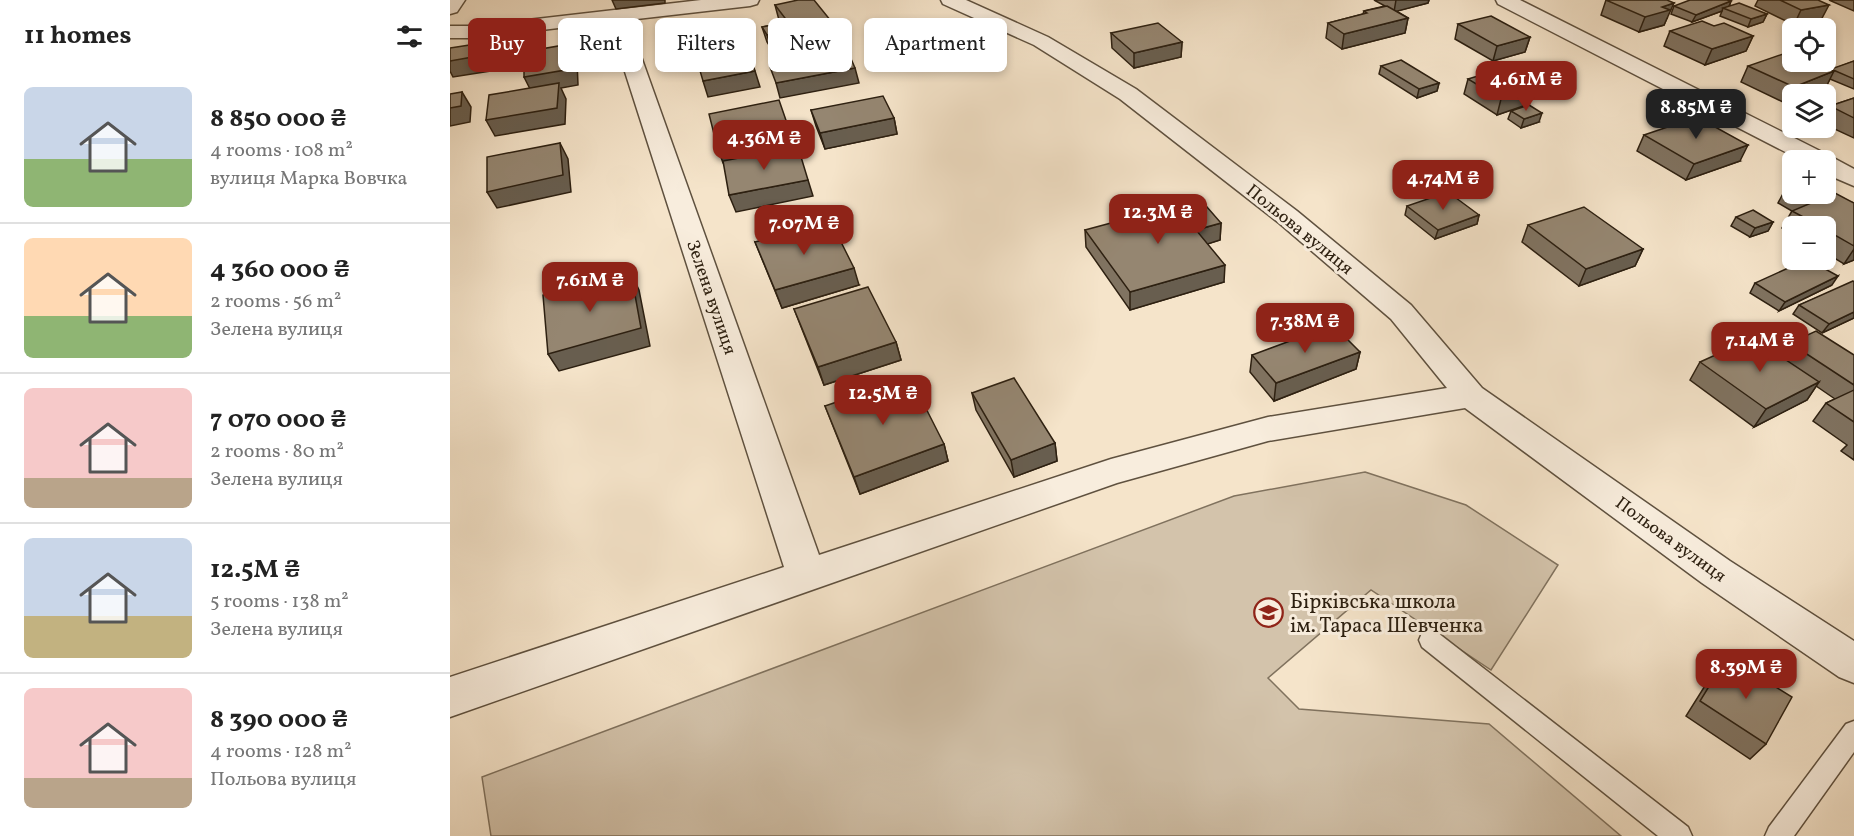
<!DOCTYPE html>
<html lang="en">
<head>
<meta charset="utf-8">
<style>
  body { margin:0; font-family:Vollkorn,serif; background:#f6f6f6; color:#222; height:100vh; display:flex; flex-direction:column; font-size:22px; white-space:nowrap }
  * { box-sizing:border-box; margin:0 }
  p { font-size:20px; color:#767676 }
  .icon { flex:none; width:33px; height:33px; fill:none; stroke:currentColor; stroke-width:2; stroke-linecap:round; stroke-linejoin:round }
  .map { position:relative; flex:1; overflow:hidden }
  .side { display:flex; flex-direction:column; background:#fff; width:450px }
  .side>* { flex:none }
  .guide { position:absolute; left:18px; top:18px; width:570px; height:54px; display:flex; gap:12px }
  .buttons { position:absolute; left:1332px; top:18px; display:grid; gap:12px }
  .buttons a { display:grid; place-items:center; width:54px; height:54px; border-radius:9px; background:#fff; box-shadow:0 3px 9px #0003; font-size:30px }
  .price { position:absolute; translate:-50% -51px; padding:0 14px; border-radius:12px; background:#8f2418; color:#fff; font-size:20px; line-height:39px; filter:drop-shadow(0 2px 3px #0008) }
  .price::after { content:''; position:absolute; left:50%; top:36px; width:18px; height:14px; margin-left:-9px; background:inherit; clip-path:polygon(0 0,100% 0,50% 100%) }
  .price.current { background:#222; color:#fff }
  ul { padding:0; list-style:none }
  li { display:flex; align-items:center; gap:18px; height:150px; padding:0 24px }
  li+li { border-top:2px solid #e0e0e0 }
  li span { display:grid; place-items:center; flex:none; width:168px; height:120px; border-radius:9px; color:#555 }
  li>.icon { margin-inline-start:auto }
  span .icon { width:72px; height:72px; fill:#fffc; stroke-width:1 }
  li b { font-size:26px }
  h2 { display:flex; justify-content:space-between; align-items:center; height:72px; padding:0 24px; font-size:26px }
  .chip { padding:0 21px; border-radius:9px; background:#fff; box-shadow:0 3px 9px #0003; font-size:21px; line-height:54px }
  .chip.current { background:#8f2418; color:#fff }
  main { display:flex; flex:1; min-height:0 }
  .map>svg:first-child { display:block }
  .green { fill:#d3c3ab; stroke:#80725e; stroke-width:1.5 }
  .lines { fill:none; stroke-linecap:round; stroke-linejoin:round }
  .service-casing { stroke:#5f513f; stroke-width:3 }
  .minor-casing { stroke:#5f513f; stroke-width:3 }
  .service { fill:#f8eddd; fill-rule:evenodd }
  .minor { fill:#f8eddd; fill-rule:evenodd }
  .wall { fill:#807361; stroke:#2d2011; stroke-width:1.5 }
  .shaded-wall { fill:#685e4f; stroke:#2d2011; stroke-width:1.5 }
  .building { fill:#958671; stroke:#2d2011; stroke-width:1.5 }
  .labels { text-anchor:middle; stroke-width:6; stroke-linejoin:round; paint-order:stroke }
  .street-label { font-size:18px; fill:#2d2011; stroke:#f8eddd }
  .near-poi-label { font-size:21px; fill:#2d2011; stroke:#f8eddd; text-anchor:start }
</style>
</head>
<body>
<main>
<section class="side">
<h2>11 homes<svg class="icon" aria-label="filters" viewBox="0 0 24 24"><path d="M4 7h16M4 17h16"/><circle cx="9" cy="7" r="2"/><circle cx="15" cy="17" r="2"/></svg></h2>
<ul>
<li><span style="background:linear-gradient(#c9d6e8 60%,#8fb573 0)"><svg class="icon" aria-label="home" viewBox="0 0 24 24"><path d="M3 11l9-7 9 7M6 9v11h12V9"/></svg></span><div><b>8 850 000 ₴</b><p>4 rooms · 108 m²</p><p>вулиця Марка Вовчка</p></div></li>
<li><span style="background:linear-gradient(#ffd9b3 65%,#8fb573 0)"><svg class="icon" aria-label="home" viewBox="0 0 24 24"><path d="M3 11l9-7 9 7M6 9v11h12V9"/></svg></span><div><b>4 360 000 ₴</b><p>2 rooms · 56 m²</p><p>Зелена вулиця</p></div></li>
<li><span style="background:linear-gradient(#f6c9c9 75%,#b9a48a 0)"><svg class="icon" aria-label="home" viewBox="0 0 24 24"><path d="M3 11l9-7 9 7M6 9v11h12V9"/></svg></span><div><b>7 070 000 ₴</b><p>2 rooms · 80 m²</p><p>Зелена вулиця</p></div></li>
<li><span style="background:linear-gradient(#c9d6e8 65%,#c2b280 0)"><svg class="icon" aria-label="home" viewBox="0 0 24 24"><path d="M3 11l9-7 9 7M6 9v11h12V9"/></svg></span><div><b>12.5M ₴</b><p>5 rooms · 138 m²</p><p>Зелена вулиця</p></div></li>
<li><span style="background:linear-gradient(#f6c9c9 75%,#b9a48a 0)"><svg class="icon" aria-label="home" viewBox="0 0 24 24"><path d="M3 11l9-7 9 7M6 9v11h12V9"/></svg></span><div><b>8 390 000 ₴</b><p>4 rooms · 128 m²</p><p>Польова вулиця</p></div></li>
</ul>
</section>
<div class="map">
<svg width="1404" height="836" viewBox="0 0 1404 836">
  <rect width="100%" height="100%" fill="#f5e4ca"/>
  <filter id="stains"><feTurbulence type="fractalNoise" baseFrequency=".00333" numOctaves="4"/><feColorMatrix values="0 0 0 0 .2 0 0 0 0 .09 0 0 0 0 .02 0 0 0 .5 -.17"/></filter>
  <radialGradient id="worn" r=".72"><stop offset=".6" stop-color="#630" stop-opacity="0"/><stop offset="1" stop-color="#630" stop-opacity=".3"/></radialGradient>
  <polygon class="green" points="915,472 1016,505 1108,565 1041,670 921,590 818,678 849,709 1039,724 1171,836 41,836 32,777 784,496"/>
  <g class="lines">
    <defs>
      <g id="service">
        <polygon points="980,630 988,633 1238,827 1242,836 1208,836 972,647 969,640 972,633"/>
        <polygon points="1404,721 1404,752 1344,836 1315,836 1319,827 1396,724"/>
      </g>
      <g id="minor">
        <polygon points="0,0 15,0 7,12 0,14"/>
        <polygon points="251,0 309,0 307,4 300,6 178,20 369,555 661,459 818,417 997,388 941,319 829,223 670,99 584,45 493,4 491,0 516,0 598,37 686,89 847,211 961,305 1032,388 1280,561 1404,641 1404,683 1389,677 1252,583 1015,408 818,441 667,483 0,717 0,677 334,567 159,22 25,38 0,38 0,26 25,26"/>
        <polygon points="1046,0 1070,0 1378,155 1404,169 1404,186 1376,174 1376,160 1351,160 1048,4"/>
      </g>
    </defs>
    <use href="#service" class="service-casing"/>
    <use href="#minor" class="minor-casing"/>
    <use href="#service" class="service"/>
    <use href="#minor" class="minor"/>
  </g>
  <g class="wall">
    <polygon points="924,0 979,0 978,3 946,11 958,18 955,33 892,49 876,38 878,23 913,14 914,11 935,6"/>
    <polygon points="1156,0 1218,18 1217,18 1214,25 1189,32 1151,15"/>
    <polygon points="1308,0 1368,0 1371,20 1344,25 1305,6"/>
    <polygon points="1379,0 1404,0 1404,11"/>
    <polygon points="1281,1 1279,7 1317,14 1313,22 1298,27 1270,16 1272,11 1242,22 1221,14 1224,6"/>
    <polygon points="325,5 381,21 385,36 322,50 317,42 312,27 332,23 329,20"/>
    <polygon points="1008,24 1080,37 1075,52 1043,61 1005,39"/>
    <polygon points="1264,26 1303,36 1296,51 1255,65 1214,46 1220,31"/>
    <polygon points="661,33 732,42 731,57 684,68 662,48"/>
    <polygon points="1404,61 1404,89 1380,79 1376,87 1335,103 1291,82 1298,66 1381,70"/>
    <polygon points="931,66 989,83 987,91 967,98 929,74"/>
    <polygon points="1018,79 1079,104 1047,115 1014,94"/>
    <polygon points="1404,98 1404,138 1376,125 1376,114 1380,106"/>
    <polygon points="361,110 444,118 447,134 375,149 366,126"/>
    <polygon points="1061,111 1089,122 1071,128 1058,119"/>
    <polygon points="1194,135 1290,161 1236,180 1187,151"/>
    <polygon points="1342,184 1342,194 1380,194 1404,203 1404,260 1394,264 1376,253 1376,226 1342,226 1342,234 1332,228 1342,211 1328,203 1337,186"/>
    <polygon points="957,206 1029,215 1027,224 985,239 955,215"/>
    <polygon points="1286,217 1323,222 1318,231 1300,237 1281,226"/>
    <polygon points="771,223 770,240 757,244 774,282 680,310 636,247 635,230"/>
    <polygon points="1078,225 1193,249 1185,266 1129,286 1072,242"/>
    <polygon points="305,242 409,285 332,308"/>
    <polygon points="1404,282 1404,318 1372,333 1343,314 1349,305"/>
    <polygon points="1305,283 1382,285 1329,311 1300,293"/>
    <polygon points="344,309 446,342 451,360 374,385"/>
    <polygon points="1340,343 1404,355 1404,460 1391,451 1397,445 1363,421 1376,403 1385,399 1366,386 1357,400 1304,427 1240,380 1250,362 1331,356"/>
    <polygon points="910,352 906,369 824,401 800,372 802,355"/>
    <polygon points="522,393 605,443 607,461 564,477 526,410"/>
    <polygon points="375,406 494,444 498,461 410,494"/>
    <polygon points="1277,657 1316,744 1300,759 1236,716 1263,673"/>
  </g>
  <g class="shaded-wall">
    <polygon points="162,0 215,0 215,3 166,9"/>
    <polygon points="946,0 979,0 978,3 944,12"/>
    <polygon points="1281,1 1278,9 1273,8 1272,11 1242,22 1246,15"/>
    <polygon points="1224,3 1214,25 1189,32 1195,17 1212,7"/>
    <polygon points="1379,5 1371,20 1344,25 1351,10"/>
    <polygon points="1317,14 1313,22 1298,27 1301,19"/>
    <polygon points="958,18 955,33 892,49 894,34"/>
    <polygon points="381,21 385,36 322,50 317,35"/>
    <polygon points="1303,36 1296,51 1255,65 1262,49"/>
    <polygon points="1080,37 1075,52 1043,61 1047,46"/>
    <polygon points="46,41 53,56 53,69 3,77 0,71 0,61"/>
    <polygon points="732,42 731,57 684,68 684,53"/>
    <polygon points="120,44 127,60 128,85 111,88 116,99 115,124 45,136 36,120 82,93 74,77"/>
    <polygon points="405,68 409,83 330,98 326,83"/>
    <polygon points="305,71 310,87 258,97 253,81"/>
    <polygon points="1384,71 1376,87 1356,94 1342,94 1342,100 1335,103 1344,87"/>
    <polygon points="989,83 987,91 967,98 969,89"/>
    <polygon points="1084,89 1079,104 1047,115 1051,99"/>
    <polygon points="12,92 21,107 20,122 0,126 0,108"/>
    <polygon points="1092,113 1089,122 1071,128 1074,119"/>
    <polygon points="444,118 447,134 375,149 370,133"/>
    <polygon points="340,132 345,148 273,163 267,146"/>
    <polygon points="110,143 118,159 121,192 47,208 37,192"/>
    <polygon points="1298,145 1290,161 1236,180 1244,164"/>
    <polygon points="358,180 363,196 286,212 279,195"/>
    <polygon points="1029,215 1027,224 985,239 988,230"/>
    <polygon points="1323,222 1318,231 1300,237 1305,228"/>
    <polygon points="771,223 770,240 745,248 746,230"/>
    <polygon points="1193,249 1185,266 1129,286 1136,269"/>
    <polygon points="1404,249 1404,260 1394,264"/>
    <polygon points="775,265 774,282 680,310 680,292"/>
    <polygon points="404,268 409,285 332,308 325,290"/>
    <polygon points="181,273 189,290 200,346 109,371 98,354"/>
    <polygon points="1388,276 1382,285 1329,311 1335,302"/>
    <polygon points="1404,312 1404,318 1372,333 1379,324"/>
    <polygon points="446,342 451,360 374,385 368,367"/>
    <polygon points="910,352 906,369 824,401 826,383"/>
    <polygon points="1369,382 1357,400 1304,427 1316,409"/>
    <polygon points="605,443 607,461 564,477 561,460"/>
    <polygon points="494,444 498,461 410,494 404,477"/>
  </g>
  <g class="building">
    <polygon points="348,0 364,0 381,21 317,35 312,27 338,22 325,5"/>
    <polygon points="1156,0 1217,0 1224,3 1212,7 1220,10 1195,17"/>
    <polygon points="1240,0 1277,0 1281,1 1246,15 1224,6"/>
    <polygon points="1330,0 1368,0 1379,5 1351,10"/>
    <polygon points="1289,3 1317,14 1301,19 1273,8"/>
    <polygon points="937,6 958,18 894,34 878,23 917,13 914,11"/>
    <polygon points="1041,16 1080,37 1047,46 1008,24"/>
    <polygon points="1252,21 1264,26 1274,23 1303,36 1262,49 1220,31"/>
    <polygon points="708,23 732,42 684,53 661,33"/>
    <polygon points="46,41 45,53 0,61 0,48"/>
    <polygon points="120,44 121,69 74,77 74,52"/>
    <polygon points="298,48 305,71 253,81 246,57"/>
    <polygon points="398,52 405,68 326,83 320,67"/>
    <polygon points="1339,52 1342,54 1342,62 1361,62 1384,71 1344,87 1298,66"/>
    <polygon points="951,60 989,83 969,89 931,66"/>
    <polygon points="1404,61 1404,79 1381,69"/>
    <polygon points="1051,69 1084,89 1051,99 1018,79"/>
    <polygon points="109,83 107,108 36,120 39,95"/>
    <polygon points="12,92 11,106 0,108 0,94"/>
    <polygon points="433,96 444,118 370,133 361,110"/>
    <polygon points="1404,98 1404,118 1380,106"/>
    <polygon points="329,100 340,132 267,146 259,114"/>
    <polygon points="1079,105 1092,113 1074,119 1061,111"/>
    <polygon points="1247,117 1298,145 1244,164 1194,135"/>
    <polygon points="110,143 113,175 37,192 37,157"/>
    <polygon points="348,147 358,180 279,195 273,161"/>
    <polygon points="1342,184 1342,189 1337,186"/>
    <polygon points="998,192 1029,215 988,230 957,206"/>
    <polygon points="1376,192 1380,194 1385,193 1404,203 1404,246 1376,230 1376,226 1370,226 1342,211 1366,201 1352,194 1376,194"/>
    <polygon points="750,199 771,223 746,230 775,265 680,292 635,230"/>
    <polygon points="1134,207 1193,249 1136,269 1078,225"/>
    <polygon points="1303,210 1323,222 1305,228 1286,217"/>
    <polygon points="381,222 404,268 325,290 305,242"/>
    <polygon points="1356,260 1359,260 1388,276 1335,302 1305,283"/>
    <polygon points="181,273 191,328 98,354 93,295"/>
    <polygon points="1403,281 1404,282 1404,312 1379,324 1349,305"/>
    <polygon points="418,287 446,342 368,367 344,309"/>
    <polygon points="883,325 910,352 826,383 802,355"/>
    <polygon points="1366,331 1404,355 1404,385 1340,343"/>
    <polygon points="1303,338 1369,382 1316,409 1250,362"/>
    <polygon points="460,377 494,444 404,477 375,406"/>
    <polygon points="564,378 605,443 561,460 522,393"/>
    <polygon points="1404,390 1404,422 1376,403"/>
    <polygon points="1277,657 1342,697 1316,744 1250,701"/>
  </g>
  <defs>
    <symbol id="school-ring" viewBox="-11 -11 22 22"><circle r="9.5" fill="#f8eddd" stroke="#8f2418" stroke-width="1.5"/><path d="M0-5L7-2L0 1L-7-2ZM-4 1L0 2.5L4 1V4Q0 6-4 4Z" fill="#8f2418"/></symbol>
  </defs>
  <g fill-rule="evenodd">
    <use href="#school-ring" x="802" y="596" width="33" height="33"/>
  </g>
  <g class="labels">
    <g class="street-label">
      <text transform="translate(850 229) rotate(39)" y="6">Польова вулиця</text>
      <text transform="translate(262 297) rotate(71)" y="6">Зелена вулиця</text>
      <text transform="translate(1221 539) rotate(36)" y="6">Польова вулиця</text>
    </g>
    <g class="near-poi-label">
      <text x="840" y="608">Бірківська школа<tspan x="840" dy="24">ім. Тараса Шевченка</tspan></text>
    </g>
  </g>
  <rect width="100%" height="100%" filter="url(#stains)"/>
  <rect width="100%" height="100%" fill="url(#worn)"/>
</svg>
<div class="buttons">
<a><svg class="icon" aria-label="locate" viewBox="0 0 24 24"><circle cx="12" cy="12" r="6"/><path d="M12 2v4M12 18v4M2 12h4M18 12h4"/></svg></a>
<a><svg class="icon" aria-label="layers" viewBox="0 0 24 24"><path d="M12 4l9 5-9 5-9-5zM3 14l9 5 9-5"/></svg></a>
<a>+</a>
<a>−</a>
</div>
<b class="price" style="left:1076px;top:112px">4.61M ₴</b>
<b class="price current" style="left:1246px;top:140px">8.85M ₴</b>
<b class="price" style="left:314px;top:171px">4.36M ₴</b>
<b class="price" style="left:993px;top:211px">4.74M ₴</b>
<b class="price" style="left:708px;top:245px">12.3M ₴</b>
<b class="price" style="left:354px;top:256px">7.07M ₴</b>
<b class="price" style="left:140px;top:313px">7.61M ₴</b>
<b class="price" style="left:855px;top:354px">7.38M ₴</b>
<b class="price" style="left:1310px;top:373px">7.14M ₴</b>
<b class="price" style="left:433px;top:426px">12.5M ₴</b>
<b class="price" style="left:1296px;top:700px">8.39M ₴</b>
<div class="guide">
<a class="chip current">Buy</a>
<a class="chip">Rent</a>
<a class="chip">Filters</a>
<a class="chip">New</a>
<a class="chip">Apartment</a>
</div>
</div>
</main>
</body>
</html>
